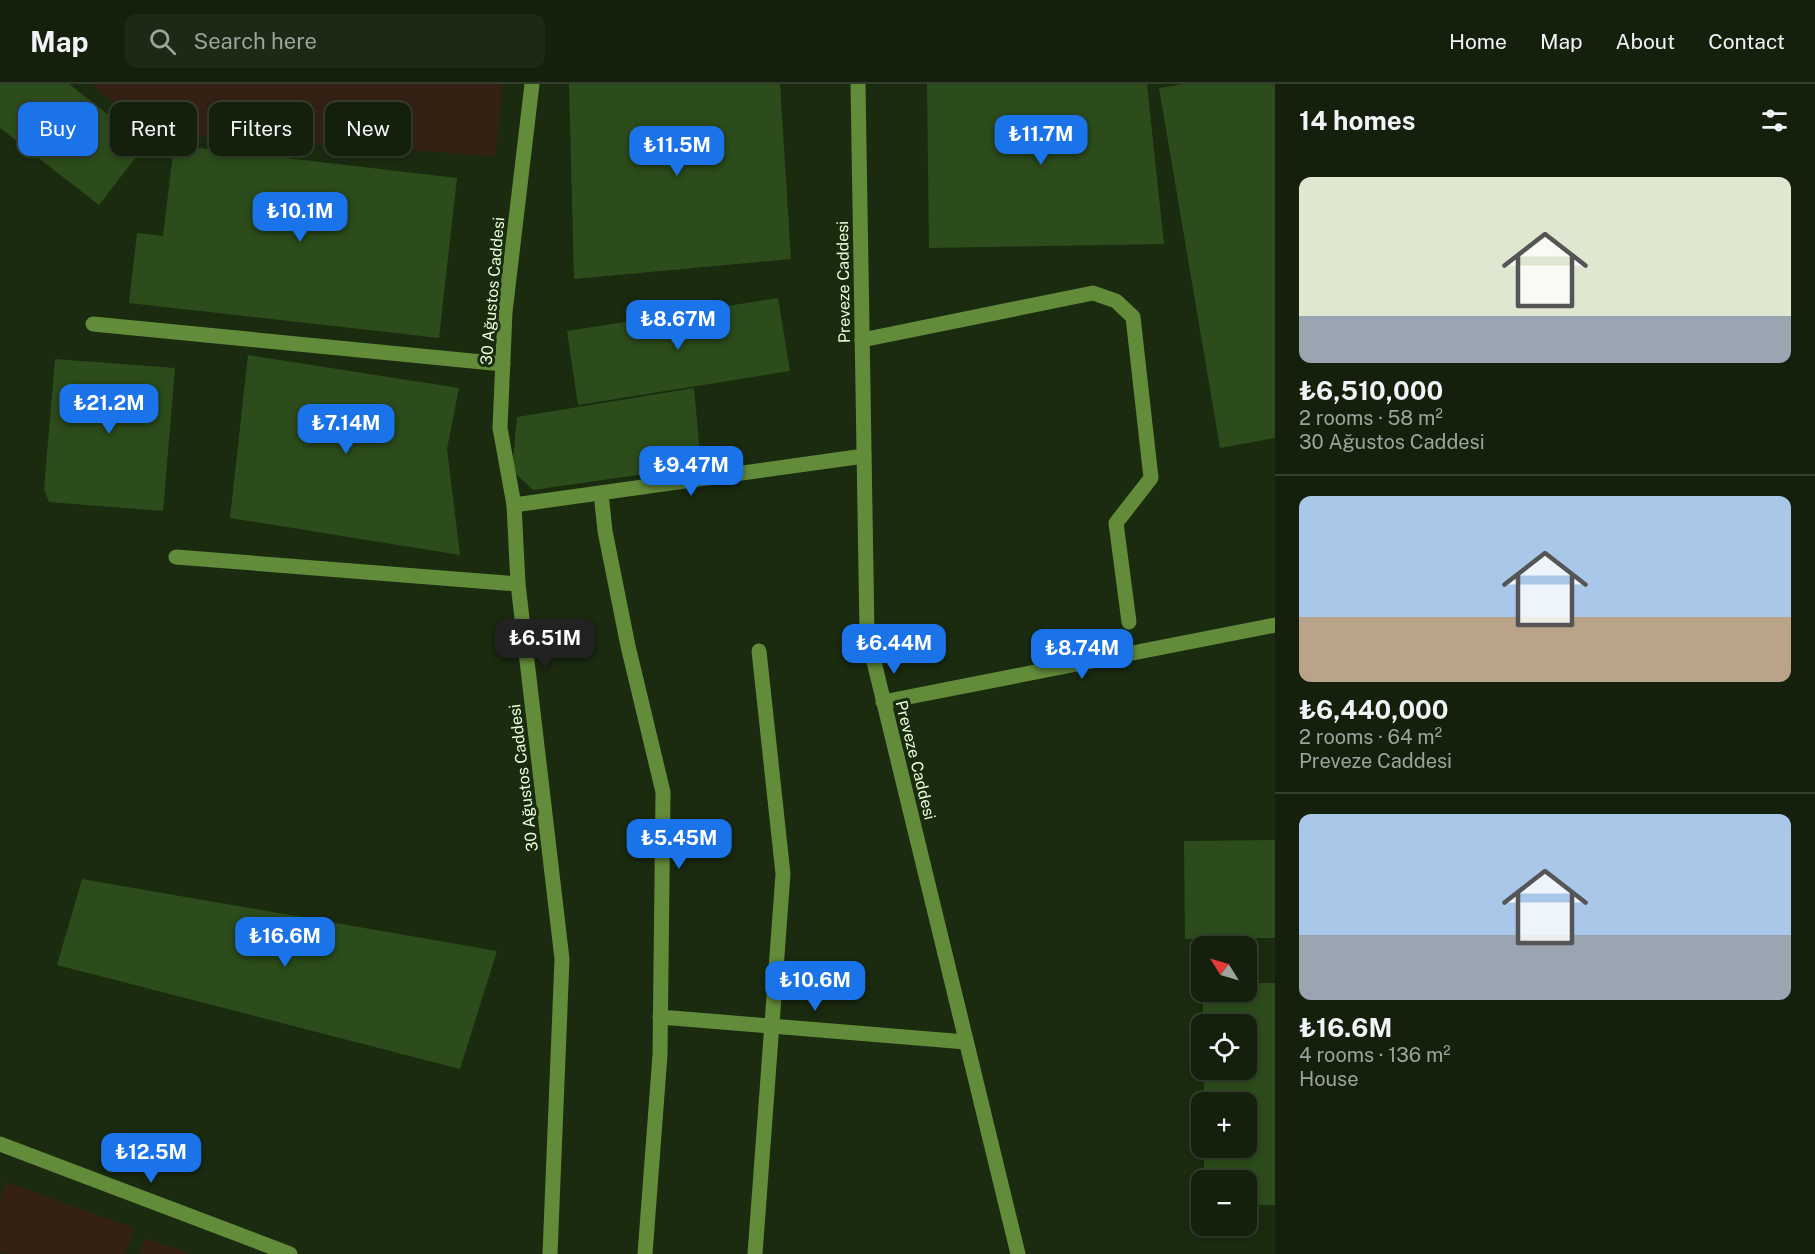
<!DOCTYPE html>
<html lang="en">
<head>
<meta charset="utf-8">
<style>
  body { margin:0; font-family:"Public Sans",sans-serif; background:#1d2815; color:#f1f3f6; height:100vh; display:flex; flex-direction:column; font-size:22px; white-space:nowrap }
  * { box-sizing:border-box; margin:0 }
  p { font-size:20px; color:#9da39d }
  .icon { flex:none; width:33px; height:33px; fill:none; stroke:currentColor; stroke-width:2; stroke-linecap:round; stroke-linejoin:round }
  .map { position:relative; flex:1; overflow:hidden }
  .panel { display:flex; flex-direction:column; background:#14200c; width:540px }
  .panel>* { flex:none }
  .banner { position:absolute; left:18px; top:18px; width:570px; height:54px; display:flex; gap:12px }
  .needle { width:39px; rotate:307deg }
  .controls { position:absolute; left:1191px; top:852px; display:grid; gap:12px }
  .controls a { display:grid; place-items:center; width:66px; height:66px; border-radius:12px; background:#14200c; box-shadow:0 3px 9px #0003,0 0 0 2px #333e2d; font-size:30px }
  .price { position:absolute; translate:-50% -51px; padding:0 14px; border-radius:12px; background:#1a73e8; color:#fff; font-size:20px; line-height:39px; filter:drop-shadow(0 2px 3px #0008) }
  .price::after { content:''; position:absolute; left:50%; top:36px; width:18px; height:14px; margin-left:-9px; background:inherit; clip-path:polygon(0 0,100% 0,50% 100%) }
  .price.selected { background:#222; color:#fff }
  ul { padding:0; list-style:none }
  li { display:grid; align-content:center; gap:12px; height:318px; padding:0 24px }
  li+li { border-top:2px solid #333e2d }
  li span { display:grid; place-items:center; height:186px; border-radius:12px; color:#555 }
  li>.icon { margin-inline-start:auto }
  span .icon { width:108px; height:108px; fill:#fffc; stroke-width:1 }
  li b { font-size:26px }
  h2 { display:flex; justify-content:space-between; align-items:center; height:72px; padding:0 24px; font-size:26px }
  .tag { padding:0 21px; border-radius:12px; background:#14200c; box-shadow:0 3px 9px #0003,0 0 0 2px #333e2d; font-size:21px; line-height:54px }
  .tag.selected { background:#1a73e8; color:#fff }
  header { display:flex; align-items:center; gap:36px; box-sizing:border-box; height:84px; padding:0 30px; background:#14200c; border-bottom:2px solid #333e2d }
  header strong { font-size:28px }
  nav { display:flex; gap:33px; margin-inline-start:auto; font-size:21px }
  .search { width:420px; height:54px; background:#1d2815; display:flex; align-items:center; gap:15px; box-sizing:border-box; padding:0 21px; border-radius:12px; color:#9da39d; font-size:22px }
  main { display:flex; flex:1; min-height:0 }
  .map>svg:first-child { display:block }
  .green { fill:#352113 }
  .building { fill:#2c4c1b }
  .lines { fill:none; stroke-linecap:round; stroke-linejoin:round }
  .minor { stroke:#628b3a; stroke-width:15 }
  .labels { text-anchor:middle; stroke-width:6; stroke-linejoin:round; paint-order:stroke }
  .street-label { font-size:16px; fill:#e9ffda; stroke:#1a2b10 }
</style>
</head>
<body>
<header>
<strong>Map</strong>
<div class="search"><svg class="icon" aria-label="search" viewBox="0 0 24 24"><circle cx="10" cy="10" r="6"/><path d="M15 15l6 6"/></svg>Search here</div>
<nav><a>Home</a><a>Map</a><a>About</a><a>Contact</a></nav>
</header>
<main>
<div class="map">
<svg width="1275" height="1170" viewBox="0 0 1275 1170">
  <rect width="100%" height="100%" fill="#1a2b10"/>
  <g class="green">
    <polygon points="91,0 503,0 495,72 152,49"/>
    <polygon points="6,1098 134,1144 125,1170 7,1170 0,1168 0,1115"/>
    <polygon points="145,1154 192,1170 140,1170"/>
  </g>
  <g class="building">
    <polygon points="0,0 69,0 146,60 99,121 0,44"/>
    <polygon points="569,0 780,0 791,175 574,195"/>
    <polygon points="927,0 1147,0 1164,160 929,164"/>
    <polygon points="1184,0 1275,0 1275,354 1220,364 1159,4"/>
    <polygon points="174,61 457,94 439,254 129,219 137,149 163,152"/>
    <polygon points="778,214 790,287 578,321 567,247"/>
    <polygon points="248,271 459,304 447,365 460,471 230,434"/>
    <polygon points="55,275 175,284 163,427 49,418 44,405"/>
    <polygon points="694,304 701,382 533,406 512,386 517,333"/>
    <polygon points="1275,756 1275,854 1185,855 1184,757"/>
    <polygon points="82,795 497,867 460,985 57,881"/>
    <polygon points="1246,899 1275,899 1275,1121 1246,1121 1246,1096 1204,1096 1204,1064 1246,1064 1246,1018 1204,1018 1204,986 1246,986 1246,940 1203,940 1203,908 1246,908"/>
  </g>
  <g class="lines">
    <g class="minor">
      <polyline points="532,0 505,228 500,344 514,421 518,500 562,875 550,1170"/>
      <polyline points="858,0 867,549 1018,1170"/>
      <polyline points="93,240 503,280"/>
      <polyline points="862,256 1093,209 1116,217 1133,233 1151,394 1116,439 1129,538"/>
      <polyline points="601,409 605,447 628,562 663,708 660,971 645,1170"/>
      <polyline points="514,421 864,372"/>
      <polyline points="176,473 518,500"/>
      <polyline points="883,618 1275,541"/>
      <polyline points="660,933 966,958"/>
      <polyline points="0,1060 290,1170"/>
      <polyline points="755,1170 783,790 759,567"/>
    </g>
  </g>
  <g class="labels">
    <g class="street-label">
      <text transform="translate(843 198) rotate(-91)" y="6">Preveze Caddesi</text>
      <text transform="translate(492 207) rotate(-85)" y="6">30 Ağustos Caddesi</text>
      <text transform="translate(916 676) rotate(76)" y="6">Preveze Caddesi</text>
      <text transform="translate(523 694) rotate(-97)" y="6">30 Ağustos Caddesi</text>
    </g>
  </g>
</svg>
<div class="controls">
<a><svg class="needle" viewBox="-14 -14 28 28"><path d="M0-13l5 13h-10z" fill="#e53935"/><path d="M0 13l5-13h-10z" fill="#9da39d"/></svg></a>
<a><svg class="icon" aria-label="locate" viewBox="0 0 24 24"><circle cx="12" cy="12" r="6"/><path d="M12 2v4M12 18v4M2 12h4M18 12h4"/></svg></a>
<a>+</a>
<a>−</a>
</div>
<b class="price" style="left:1041px;top:82px">₺11.7M</b>
<b class="price" style="left:677px;top:93px">₺11.5M</b>
<b class="price" style="left:300px;top:159px">₺10.1M</b>
<b class="price" style="left:678px;top:267px">₺8.67M</b>
<b class="price" style="left:109px;top:351px">₺21.2M</b>
<b class="price" style="left:346px;top:371px">₺7.14M</b>
<b class="price" style="left:691px;top:413px">₺9.47M</b>
<b class="price selected" style="left:545px;top:586px">₺6.51M</b>
<b class="price" style="left:894px;top:591px">₺6.44M</b>
<b class="price" style="left:1082px;top:596px">₺8.74M</b>
<b class="price" style="left:679px;top:786px">₺5.45M</b>
<b class="price" style="left:285px;top:884px">₺16.6M</b>
<b class="price" style="left:815px;top:928px">₺10.6M</b>
<b class="price" style="left:151px;top:1100px">₺12.5M</b>
<div class="banner">
<a class="tag selected">Buy</a>
<a class="tag">Rent</a>
<a class="tag">Filters</a>
<a class="tag">New</a>
</div>
</div>
<section class="panel">
<h2>14 homes<svg class="icon" aria-label="filters" viewBox="0 0 24 24"><path d="M4 7h16M4 17h16"/><circle cx="9" cy="7" r="2"/><circle cx="15" cy="17" r="2"/></svg></h2>
<ul>
<li><span style="background:linear-gradient(#dfe7d0 75%,#9aa5b1 0)"><svg class="icon" aria-label="home" viewBox="0 0 24 24"><path d="M3 11l9-7 9 7M6 9v11h12V9"/></svg></span><div><b>₺6,510,000</b><p>2 rooms · 58 m²</p><p>30 Ağustos Caddesi</p></div></li>
<li><span style="background:linear-gradient(#a9c7e8 65%,#b9a48a 0)"><svg class="icon" aria-label="home" viewBox="0 0 24 24"><path d="M3 11l9-7 9 7M6 9v11h12V9"/></svg></span><div><b>₺6,440,000</b><p>2 rooms · 64 m²</p><p>Preveze Caddesi</p></div></li>
<li><span style="background:linear-gradient(#a9c7e8 65%,#9aa5b1 0)"><svg class="icon" aria-label="home" viewBox="0 0 24 24"><path d="M3 11l9-7 9 7M6 9v11h12V9"/></svg></span><div><b>₺16.6M</b><p>4 rooms · 136 m²</p><p>House</p></div></li>
</ul>
</section>
</main>
</body>
</html>
